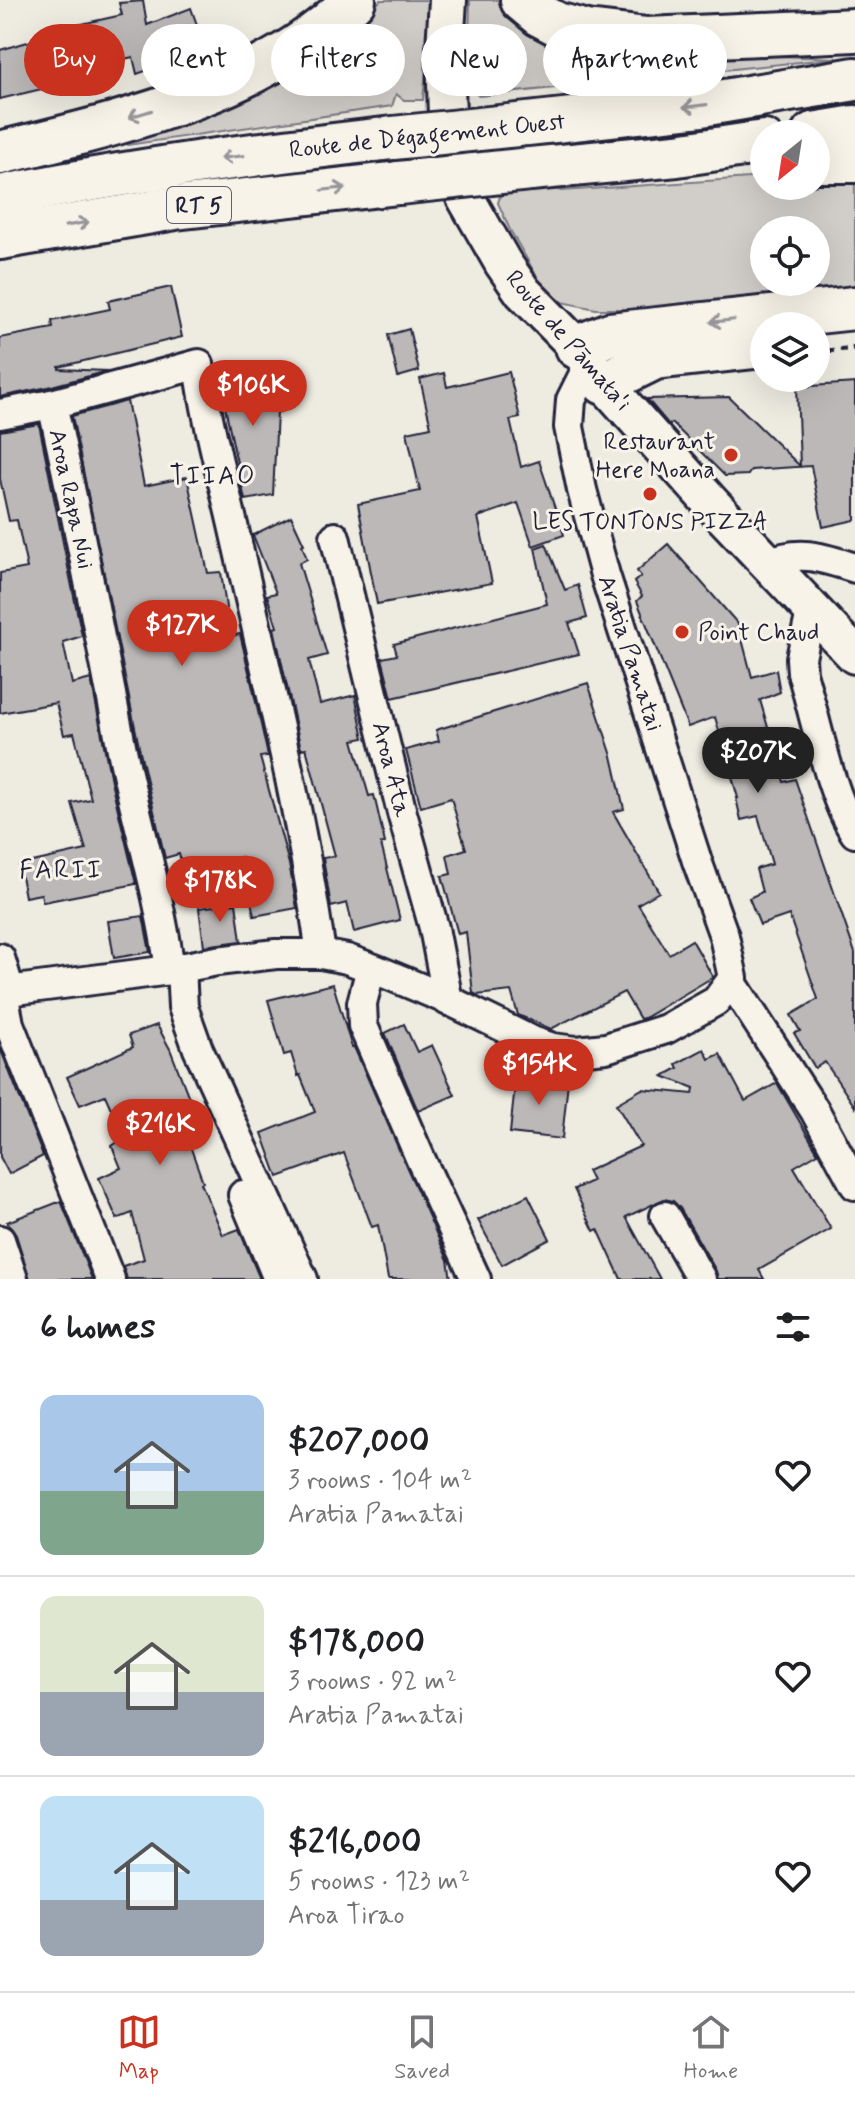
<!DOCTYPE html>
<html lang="en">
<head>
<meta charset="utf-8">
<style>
  body { margin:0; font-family:Mynerve,sans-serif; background:#f6f6f6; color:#202124; height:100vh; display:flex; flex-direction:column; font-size:30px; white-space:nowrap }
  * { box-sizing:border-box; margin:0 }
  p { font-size:26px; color:#757577 }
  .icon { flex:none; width:44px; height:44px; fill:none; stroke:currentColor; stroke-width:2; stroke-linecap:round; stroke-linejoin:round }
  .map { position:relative; height:1279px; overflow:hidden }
  .details { display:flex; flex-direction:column; background:#fff; flex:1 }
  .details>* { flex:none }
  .guide { position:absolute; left:24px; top:24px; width:808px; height:72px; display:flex; gap:16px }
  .needle { width:52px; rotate:210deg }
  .buttons { position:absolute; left:750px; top:120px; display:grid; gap:16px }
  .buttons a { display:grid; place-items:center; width:80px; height:80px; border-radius:50%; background:#fff; box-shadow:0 8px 32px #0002; font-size:40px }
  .price { position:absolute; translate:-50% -68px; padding:0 18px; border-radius:28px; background:#c8321e; color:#fff; font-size:26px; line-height:52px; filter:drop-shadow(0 2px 4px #0008) }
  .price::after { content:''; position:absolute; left:50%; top:48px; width:24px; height:18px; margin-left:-12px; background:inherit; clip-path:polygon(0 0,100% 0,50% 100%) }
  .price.selected { background:#222; color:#fff }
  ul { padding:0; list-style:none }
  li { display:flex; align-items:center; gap:24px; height:200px; padding:0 40px }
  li+li { border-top:2px solid #e0e0e0 }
  li span { display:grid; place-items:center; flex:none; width:224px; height:160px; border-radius:16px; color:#555 }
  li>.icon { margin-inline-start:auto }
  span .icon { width:96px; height:96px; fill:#fffc; stroke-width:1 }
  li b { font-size:34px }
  h2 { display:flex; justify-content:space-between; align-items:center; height:96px; padding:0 40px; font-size:34px }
  .tag { padding:0 28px; border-radius:36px; background:#fff; box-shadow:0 8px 32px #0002; font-size:28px; line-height:72px }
  .tag.selected { background:#c8321e; color:#fff }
  .dock { display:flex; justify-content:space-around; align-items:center; height:112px; border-top:2px solid #e0e0e0; background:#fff; font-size:22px; color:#757577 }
  .dock a { display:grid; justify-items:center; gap:4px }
  .dock .selected { color:#c8321e }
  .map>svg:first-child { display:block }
  .green { fill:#d1cdc9; stroke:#7a7882; stroke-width:2; fill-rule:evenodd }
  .building { fill:#bbb8b7; stroke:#22223b; stroke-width:2 }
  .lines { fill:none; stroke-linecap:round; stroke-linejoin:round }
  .minor-casing { stroke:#22223b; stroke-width:34 }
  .major-casing { stroke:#22223b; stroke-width:42 }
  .highway-casing { stroke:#22223b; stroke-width:48 }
  .path { stroke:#22223b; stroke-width:5; stroke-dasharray:6 6; stroke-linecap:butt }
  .minor { stroke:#f7f3e8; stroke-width:28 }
  .major { stroke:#f7f3e8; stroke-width:36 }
  .highway { stroke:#f7f3e8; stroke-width:42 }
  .highway-bridge-casing { stroke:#22223b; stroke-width:48; stroke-linecap:butt }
  .highway-bridge { stroke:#f7f3e8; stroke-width:42 }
  .oneway { stroke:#97959a }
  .poi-dot { fill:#c8321e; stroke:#f7f3e8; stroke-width:3 }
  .labels { text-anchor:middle; stroke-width:6; stroke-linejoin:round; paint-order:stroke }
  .shield { fill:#f7f3e8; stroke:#62616f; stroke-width:2 }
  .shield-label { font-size:22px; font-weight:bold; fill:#22223b }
  .street-label { font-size:24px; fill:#22223b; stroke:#f7f3e8 }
  .poi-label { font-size:24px; fill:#22223b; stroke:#f7f3e8; text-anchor:end }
  .neighbourhood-label { font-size:26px; letter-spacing:2px; fill:#22223b; stroke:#f7f3e8 }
</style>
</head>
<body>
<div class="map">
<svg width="855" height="1279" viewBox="0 0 855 1279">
  <rect width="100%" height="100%" fill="#eeebe1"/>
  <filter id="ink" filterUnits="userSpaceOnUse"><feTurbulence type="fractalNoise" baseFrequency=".0125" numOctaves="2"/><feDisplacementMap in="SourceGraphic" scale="16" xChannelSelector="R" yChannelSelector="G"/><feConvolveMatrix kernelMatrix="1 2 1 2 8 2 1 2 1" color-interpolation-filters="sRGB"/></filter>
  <g filter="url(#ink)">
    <g class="green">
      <polygon points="381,0 433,0 423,100 404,100 396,94 392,106 128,145 124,139 360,21"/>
      <polygon points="470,0 504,0 588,50 837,58 479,96 468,87"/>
      <path d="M855,171V287L656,309H596L562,302L543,287L510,230L498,203L502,189L536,181L561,191L764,177V186H816V174ZM764,230H816V282H764Z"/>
    </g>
    <g class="building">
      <polygon points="143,1 147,25 191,8 206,50 137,74 133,57 48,76 50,87 0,99 0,50 69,30 68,27 122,15 119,3"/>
      <polygon points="171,287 182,337 59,367 59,369 108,371 48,387 0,397 0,338 53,328 52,321 110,309 108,301"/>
      <polygon points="409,329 419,371 398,377 388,335"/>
      <polygon points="509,372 520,418 510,420 521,467 539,461 564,535 533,546 518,503 478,517 492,583 377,604 358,504 420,491 407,432 431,427 420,379 444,373 447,387"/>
      <polygon points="218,374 273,376 273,379 283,380 280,412 277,412 273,495 245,500"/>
      <polygon points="855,383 855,520 823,527 811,466 751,470 748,475 725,476 672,423 669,425 647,399 729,397 800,466 797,387"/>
      <polygon points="127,401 144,486 187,477 208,573 221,572 230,636 240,634 253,689 268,756 260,757 289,864 297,908 254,916 242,857 184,872 179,854 165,858 139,747 72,416"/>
      <polygon points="39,424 82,636 63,642 72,684 91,679 111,781 136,884 43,902 41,894 25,897 19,865 86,850 72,803 91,799 74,733 64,735 56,703 0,713 0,573 27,568 17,520 9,521 0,479 0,431"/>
      <polygon points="291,516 304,544 302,545 307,559 299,563 327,655 309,660 320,704 355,695 364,738 353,740 369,796 374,795 385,843 381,844 400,920 354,932 347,903 331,907 323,858 335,856 306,748 301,749 274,628 277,627 267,595 276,593 253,535"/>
      <polygon points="546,544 565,590 578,585 587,618 569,623 579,654 392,698 382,658 397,655 394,644 547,604 535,548"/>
      <polygon points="668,544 738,624 752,677 776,670 780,692 760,700 784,782 795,779 855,953 855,1107 825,1062 815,1068 794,1033 800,1031 791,1015 818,999 789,915 760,925 749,898 762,892 756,869 772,864 758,816 741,820 736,798 738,798 715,717 688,727 637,601 642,596 634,582 641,576 637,571"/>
      <polygon points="588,683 612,756 624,809 613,812 659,892 638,904 669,954 692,940 713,977 644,1018 640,1019 624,992 551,1029 518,1015 511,991 477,995 473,993 466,932 458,934 442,876 451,874 447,855 466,849 451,798 421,807 406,750 439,741 436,730"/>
      <polygon points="236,903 241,941 204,946 199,908"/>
      <polygon points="143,916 150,952 114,958 108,921"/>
      <polygon points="333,984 352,1048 354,1047 448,1260 451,1279 388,1279 378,1225 372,1227 344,1153 278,1177 262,1133 315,1112 300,1075 298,1076 291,1053 284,1055 268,1000"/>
      <polygon points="404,1024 417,1052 432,1045 455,1095 418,1111 385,1033"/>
      <polygon points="157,1025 170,1049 200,1126 185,1132 203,1182 201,1183 223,1235 239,1229 260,1279 127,1279 123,1266 144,1259 132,1213 117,1219 99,1178 121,1168 112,1146 124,1138 105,1095 80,1105 67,1077 133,1047 129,1035"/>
      <polygon points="0,1048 43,1156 9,1174 0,1157"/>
      <polygon points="704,1049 709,1059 720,1054 745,1101 777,1083 818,1153 794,1167 831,1229 759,1270 764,1279 718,1279 716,1271 680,1208 673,1201 664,1199 626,1217 660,1279 621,1279 598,1229 594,1231 574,1189 592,1181 587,1171 641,1146 616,1104 642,1089 693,1094 694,1088 663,1076 678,1068 676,1064"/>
      <polygon points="516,1075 568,1081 562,1139 510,1133"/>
      <polygon points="528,1195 550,1239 502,1265 478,1220"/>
      <polygon points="61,1201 92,1279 30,1279 16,1235 7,1222"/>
    </g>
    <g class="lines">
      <defs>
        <g id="minor">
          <path d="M52,404C78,519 99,634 122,750C137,823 160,895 170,970"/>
          <path d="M0,414L52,404L199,364C206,419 221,472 233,525C265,667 301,810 321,954"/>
          <polyline points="335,537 402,813 434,928 448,1001"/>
          <path d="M768,563C801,549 823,558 855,568"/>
          <path d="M812,607L801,658L802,673C816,719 830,795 855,833"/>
          <polyline points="0,958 10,991"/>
          <polyline points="181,967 183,1007 198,1049 303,1279"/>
          <polyline points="371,968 362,1003 363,1026 421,1160 476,1279"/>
          <polyline points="731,981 815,1111 855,1185"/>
          <polyline points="0,992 170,970 217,961 276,954 321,954 347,959 377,970 444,998 532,1041 553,1048 576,1051 606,1048 666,1029 716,1001 733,978 724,936 697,861 605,575 582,490 569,427 571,400 589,364"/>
          <polyline points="3,992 9,1024 110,1279"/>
          <polyline points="243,1195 278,1279"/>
          <polyline points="665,1216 701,1279"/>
          <polyline points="0,1240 13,1279"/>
        </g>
        <polyline id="major" points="448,0 445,48 448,152 464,195 503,263 523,292 577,347 604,383 711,503 855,655"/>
        <g id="highway">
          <polyline points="522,0 540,15 557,24 587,32 647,39 855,30"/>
          <polyline points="518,125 701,105 855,79"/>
          <polyline points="813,134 855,127"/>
          <path d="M0,153C121,123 263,92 354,0"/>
          <polyline points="816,161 855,161"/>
          <polyline points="530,169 677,155 764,142"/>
          <path d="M0,197C130,170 261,153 393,138"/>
          <polyline points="0,238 175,208 399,183"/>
          <polyline points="577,347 610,334 855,308"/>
          <polyline points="604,383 655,358 764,346"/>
        </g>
      </defs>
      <use href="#minor" class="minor-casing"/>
      <use href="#major" class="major-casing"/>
      <use href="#highway" class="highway-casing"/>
      <polyline class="path" points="816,352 855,348"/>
      <use href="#minor" class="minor"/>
      <use href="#major" class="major"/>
      <use href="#highway" class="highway"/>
      <defs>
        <g id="highway-bridge">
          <polyline points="393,138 518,125"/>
          <polyline points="399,183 530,169"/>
        </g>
      </defs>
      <use href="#highway-bridge" class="highway-bridge-casing"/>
      <use href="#highway-bridge" class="highway-bridge"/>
    </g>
    <defs><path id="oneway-shaft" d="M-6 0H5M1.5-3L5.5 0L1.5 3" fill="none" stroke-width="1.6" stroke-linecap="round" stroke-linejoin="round" transform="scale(2)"/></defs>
    <g class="oneway">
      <use href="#oneway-shaft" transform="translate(695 106) rotate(173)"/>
      <use href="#oneway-shaft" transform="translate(140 114) rotate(163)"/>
      <use href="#oneway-shaft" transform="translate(232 157) rotate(173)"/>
      <use href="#oneway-shaft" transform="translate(334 189) rotate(-6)"/>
      <use href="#oneway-shaft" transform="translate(77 224) rotate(-10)"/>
      <use href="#oneway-shaft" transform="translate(722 321) rotate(174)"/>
    </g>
  </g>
  <g class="poi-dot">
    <circle cx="731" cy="455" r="8"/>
    <circle cx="650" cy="494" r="8"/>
    <circle cx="682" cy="632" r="8"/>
  </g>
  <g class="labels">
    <rect class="shield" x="167" y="187" width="64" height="36" rx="6"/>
    <g class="shield-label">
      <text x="199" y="213">RT 5</text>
    </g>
    <g class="street-label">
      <text transform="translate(427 135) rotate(-6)" y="8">Route de Dégagement Ouest</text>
      <text transform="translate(569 340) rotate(49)" y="8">Route de Pāmata'i</text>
      <text transform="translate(72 499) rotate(78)" y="8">Aroa Rapa Nui</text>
      <text transform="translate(631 653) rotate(72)" y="8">Aratia Pamatai</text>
      <text transform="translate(392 769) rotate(76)" y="8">Aroa Ata</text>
    </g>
    <g class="poi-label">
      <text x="715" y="449">Restaurant<tspan x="715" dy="28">Here Moana</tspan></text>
      <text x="650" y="529" text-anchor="middle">LES TONTONS PIZZA</text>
      <text x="698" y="640" text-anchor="start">Point Chaud</text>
    </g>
    <g class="neighbourhood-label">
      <text x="213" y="484">TIIAO</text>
      <text x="61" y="878">FARII</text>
    </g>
  </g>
</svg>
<div class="buttons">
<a><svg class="needle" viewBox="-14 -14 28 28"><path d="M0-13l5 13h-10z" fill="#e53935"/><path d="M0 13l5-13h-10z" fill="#757577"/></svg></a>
<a><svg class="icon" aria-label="locate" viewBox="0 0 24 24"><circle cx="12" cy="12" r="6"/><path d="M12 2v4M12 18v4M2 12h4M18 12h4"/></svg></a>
<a><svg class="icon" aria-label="layers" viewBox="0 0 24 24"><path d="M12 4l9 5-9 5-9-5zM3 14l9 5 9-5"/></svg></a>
</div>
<b class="price" style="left:253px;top:428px">$106K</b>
<b class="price" style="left:182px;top:668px">$127K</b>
<b class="price selected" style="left:758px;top:795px">$207K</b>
<b class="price" style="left:220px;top:924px">$178K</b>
<b class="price" style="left:539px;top:1107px">$154K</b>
<b class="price" style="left:160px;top:1167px">$216K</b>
<div class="guide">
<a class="tag selected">Buy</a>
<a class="tag">Rent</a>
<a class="tag">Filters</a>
<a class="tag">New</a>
<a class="tag">Apartment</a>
</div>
</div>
<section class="details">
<h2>6 homes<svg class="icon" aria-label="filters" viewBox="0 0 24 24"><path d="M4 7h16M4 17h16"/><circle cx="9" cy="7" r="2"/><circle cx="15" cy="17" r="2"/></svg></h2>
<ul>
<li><span style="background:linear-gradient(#a9c7e8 60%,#7fa58c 0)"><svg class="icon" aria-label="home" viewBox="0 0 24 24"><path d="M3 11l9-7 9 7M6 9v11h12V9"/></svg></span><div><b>$207,000</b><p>3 rooms · 104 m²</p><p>Aratia Pamatai</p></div><svg class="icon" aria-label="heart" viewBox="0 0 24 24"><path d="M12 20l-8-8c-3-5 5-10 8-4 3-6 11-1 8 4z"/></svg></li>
<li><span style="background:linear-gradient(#dfe7d0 60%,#9aa5b1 0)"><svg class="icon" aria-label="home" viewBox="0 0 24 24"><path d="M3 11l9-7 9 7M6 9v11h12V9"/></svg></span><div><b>$178,000</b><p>3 rooms · 92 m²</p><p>Aratia Pamatai</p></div><svg class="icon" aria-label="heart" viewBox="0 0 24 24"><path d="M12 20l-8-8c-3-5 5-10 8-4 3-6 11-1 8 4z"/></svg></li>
<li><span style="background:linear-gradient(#bfe0f5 65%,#9aa5b1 0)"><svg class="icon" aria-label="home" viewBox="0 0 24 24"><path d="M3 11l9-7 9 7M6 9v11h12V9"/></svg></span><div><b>$216,000</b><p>5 rooms · 123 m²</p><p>Aroa Tirao</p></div><svg class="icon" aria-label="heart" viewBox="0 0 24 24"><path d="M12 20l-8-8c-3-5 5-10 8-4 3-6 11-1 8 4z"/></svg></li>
</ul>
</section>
<nav class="dock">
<a class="selected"><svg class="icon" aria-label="map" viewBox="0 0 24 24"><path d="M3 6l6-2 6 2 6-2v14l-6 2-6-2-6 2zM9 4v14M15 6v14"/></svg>Map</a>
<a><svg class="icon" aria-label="saved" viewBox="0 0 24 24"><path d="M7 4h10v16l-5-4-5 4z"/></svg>Saved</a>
<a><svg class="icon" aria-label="home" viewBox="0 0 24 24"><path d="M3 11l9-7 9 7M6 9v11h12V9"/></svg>Home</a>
</nav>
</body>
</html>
